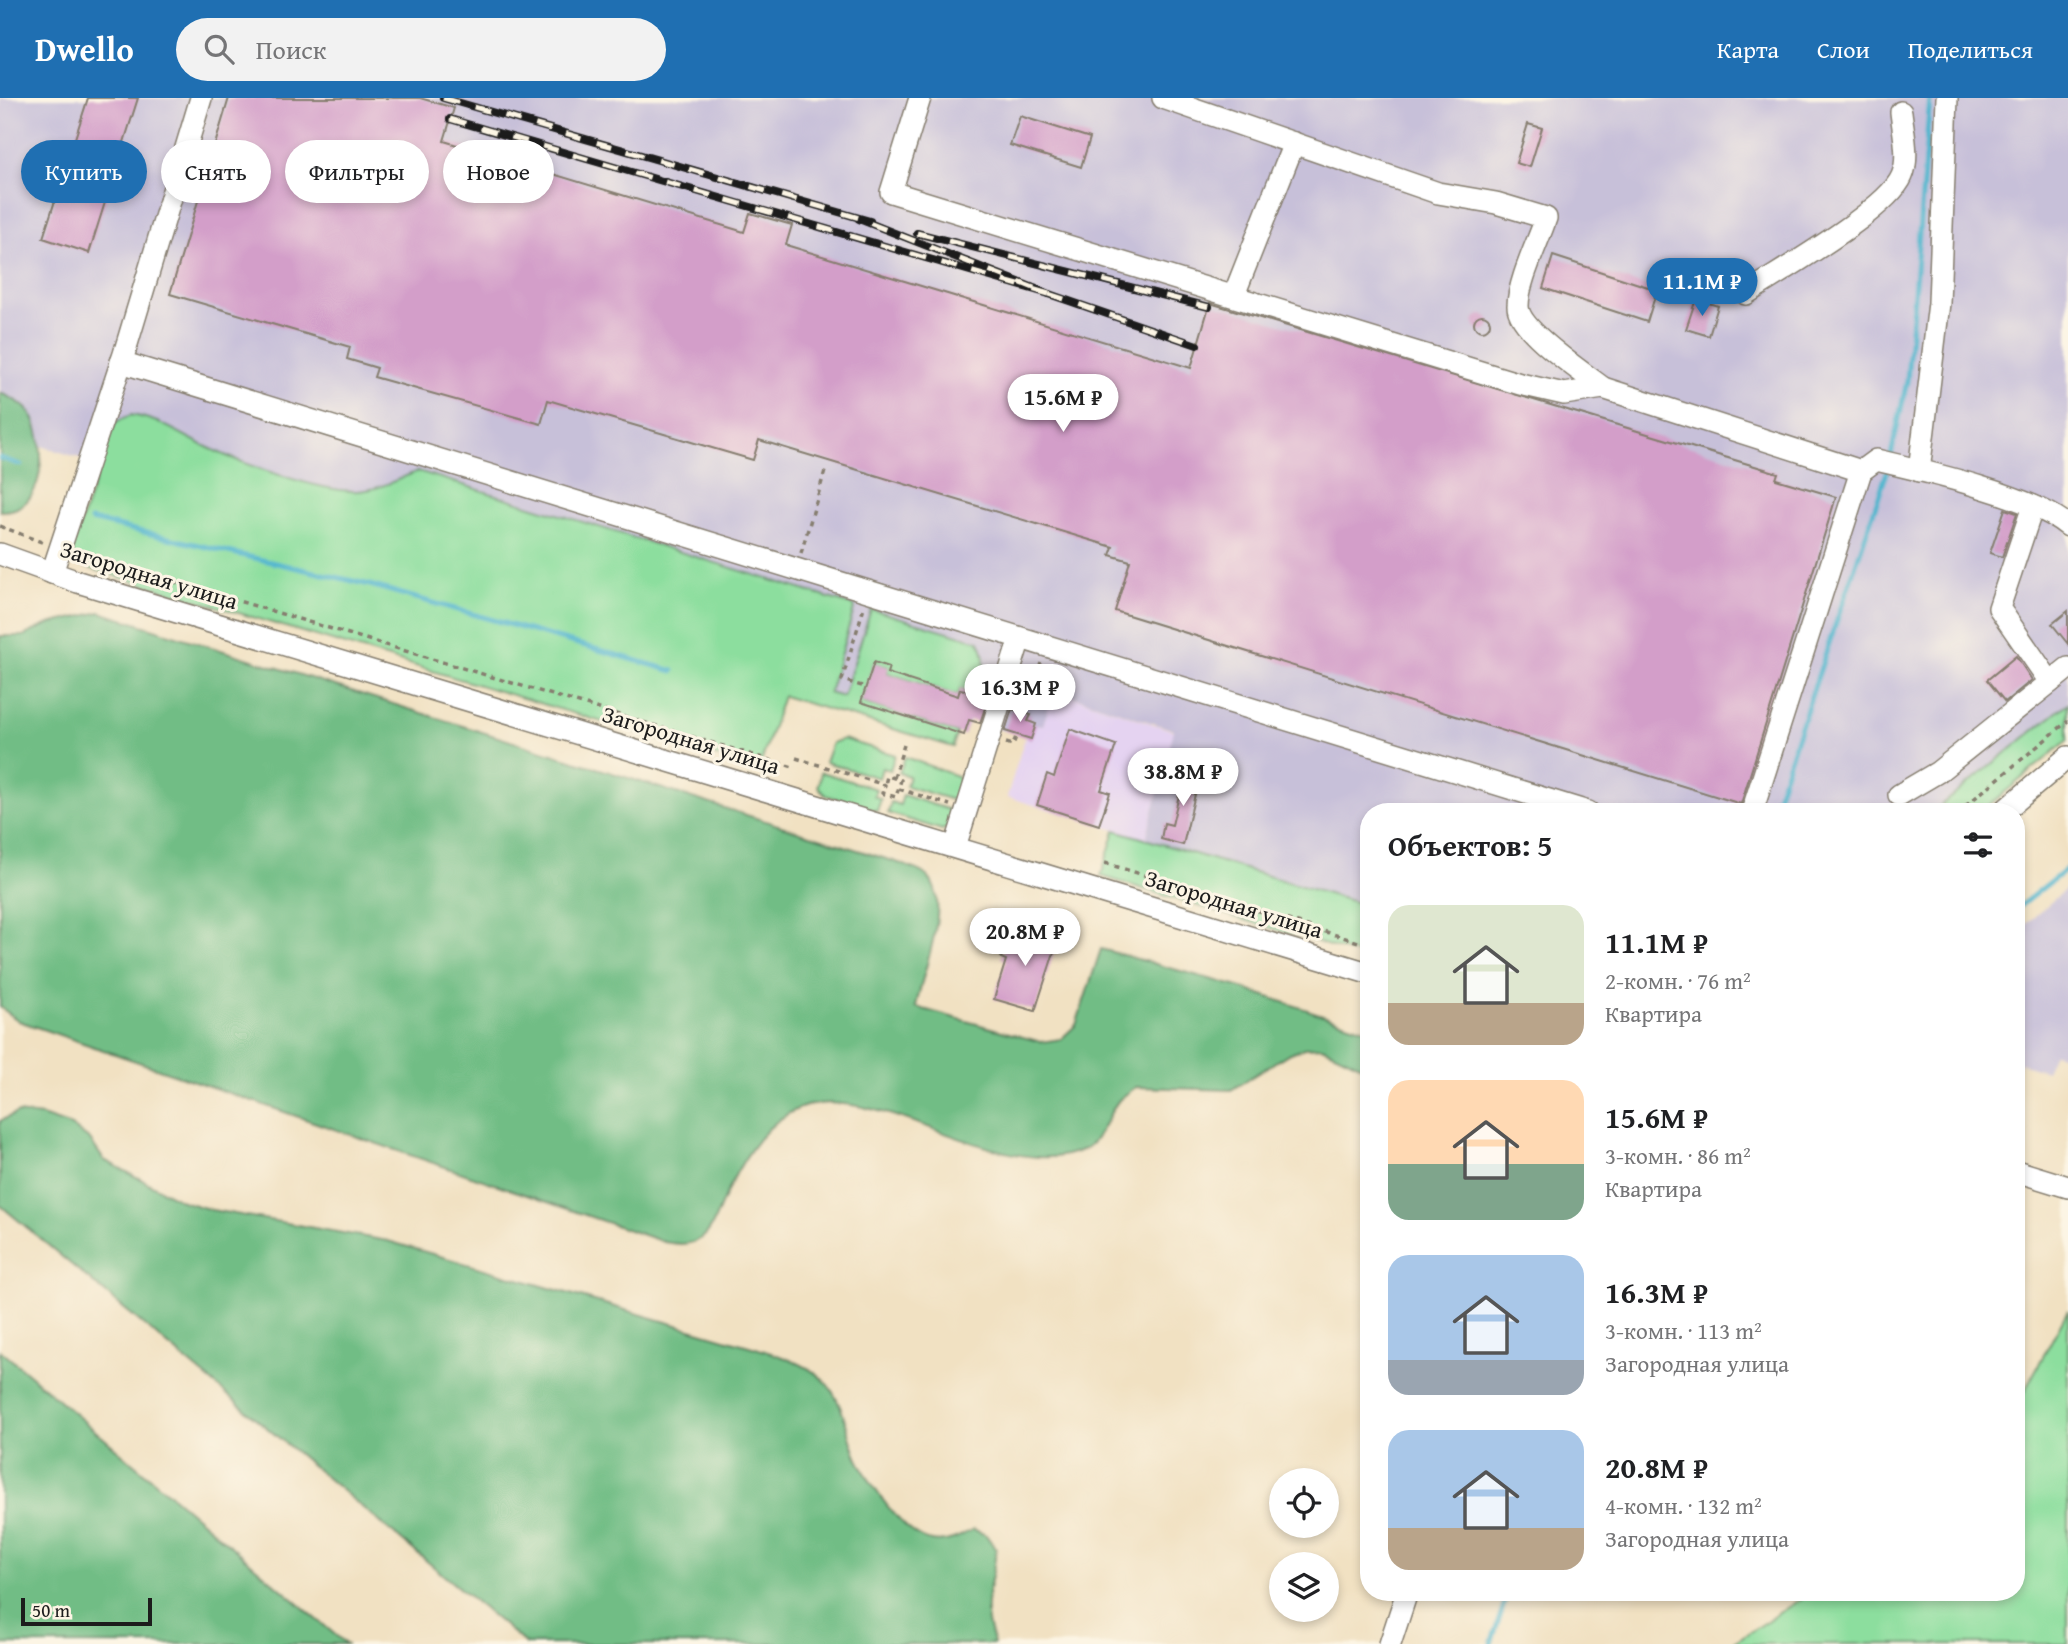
<!DOCTYPE html>
<html lang="ru">
<head>
<meta charset="utf-8">
<style>
  body { margin:0; font-family:"Gentium Book Plus",serif; background:#f2f2f2; color:#202124; height:100vh; display:flex; flex-direction:column; font-size:26px; white-space:nowrap }
  * { box-sizing:border-box; margin:0 }
  p { font-size:23px; color:#757577 }
  .icon { flex:none; width:38px; height:38px; fill:none; stroke:currentColor; stroke-width:2; stroke-linecap:round; stroke-linejoin:round }
  .map { position:relative; flex:1; overflow:hidden }
  .panel { position:absolute; left:1360px; top:705px; width:665px; height:798px; display:flex; flex-direction:column; background:#fff; border-radius:28px; box-shadow:0 4px 10px #0003 }
  .panel>* { flex:none }
  .banner { position:absolute; left:21px; top:42px; width:665px; height:63px; display:flex; gap:14px }
  .controls { position:absolute; left:1269px; top:1370px; display:grid; gap:14px }
  .controls a { display:grid; place-items:center; width:70px; height:70px; border-radius:50%; background:#fff; box-shadow:0 4px 10px #0003; font-size:35px }
  .scale { position:absolute; left:21px; bottom:18px; width:131px; box-sizing:border-box; padding-left:7px; border:4px solid #1c1c1c; border-top:0; font-size:19px; line-height:24px; white-space:nowrap; color:#1c1c1c; -webkit-text-stroke:5px #fcf5e5; paint-order:stroke }
  .price { position:absolute; translate:-50% -60px; padding:0 16px; border-radius:24px; background:#fff; color:#222; font-size:23px; line-height:46px; filter:drop-shadow(0 2px 4px #0008) }
  .price::after { content:''; position:absolute; left:50%; top:42px; width:21px; height:16px; margin-left:-10px; background:inherit; clip-path:polygon(0 0,100% 0,50% 100%) }
  .price.selected { background:#1f6fb2; color:#fff }
  ul { padding:0; list-style:none }
  li { display:flex; align-items:center; gap:21px; height:175px; padding:0 28px }
  li span { display:grid; place-items:center; flex:none; width:196px; height:140px; border-radius:21px; color:#555 }
  li>.icon { margin-inline-start:auto }
  span .icon { width:84px; height:84px; fill:#fffc; stroke-width:1 }
  li b { font-size:30px }
  h2 { display:flex; justify-content:space-between; align-items:center; height:84px; padding:0 28px; font-size:30px }
  .pill { padding:0 24px; border-radius:32px; background:#fff; box-shadow:0 4px 10px #0003; font-size:24px; line-height:63px }
  .pill.selected { background:#1f6fb2; color:#fff }
  header { display:flex; align-items:center; gap:42px; box-sizing:border-box; height:98px; padding:0 35px; background:#1f6fb2; color:#fff }
  header strong { font-size:33px }
  nav { display:flex; gap:38px; margin-inline-start:auto; font-size:24px }
  .search { width:490px; height:63px; background:#f2f2f2; display:flex; align-items:center; gap:18px; box-sizing:border-box; padding:0 24px; border-radius:38px; color:#757577; font-size:26px }
  .map>svg:first-child { display:block }
  .built { fill:#e5d3f1 }
  .industrial { fill:#c7c0d9 }
  .green { fill:#8cde9e; stroke:#547d5d; stroke-width:2 }
  .forest { fill:#71bd85; stroke:#466c50; stroke-width:2 }
  .lines { fill:none; stroke-linecap:round; stroke-linejoin:round }
  .stream { stroke:#4fb5ce; stroke-width:5 }
  .building { fill:#d39ec9 }
  .minor-casing { stroke:#867e6f; stroke-width:24 }
  .path { stroke:#867e6f; stroke-width:3.5; stroke-dasharray:5 5; stroke-linecap:butt }
  .minor { stroke:#fff; stroke-width:21 }
  .rail-casing { stroke:#1c1c1c; stroke-width:8 }
  .rail { stroke:#fcf5e5; stroke-width:5; stroke-dasharray:16; stroke-linecap:butt }
  .labels { text-anchor:middle; stroke-width:6; stroke-linejoin:round; paint-order:stroke }
  .street-label { font-size:23px; fill:#1c1c1c; stroke:#fcf5e5 }
</style>
</head>
<body>
<header>
<strong>Dwello</strong>
<div class="search"><svg class="icon" aria-label="search" viewBox="0 0 24 24"><circle cx="10" cy="10" r="6"/><path d="M15 15l6 6"/></svg>Поиск</div>
<nav><a>Карта</a><a>Слои</a><a>Поделиться</a></nav>
</header>
<div class="map">
<svg width="2068" height="1546" viewBox="0 0 2068 1546">
  <rect width="100%" height="100%" fill="#fcf5e5"/>
  <filter id="ink" filterUnits="userSpaceOnUse"><feTurbulence type="fractalNoise" baseFrequency=".0143" numOctaves="2"/><feDisplacementMap in="SourceGraphic" scale="14" xChannelSelector="R" yChannelSelector="G"/><feConvolveMatrix kernelMatrix="1 2 1 2 8 2 1 2 1" color-interpolation-filters="sRGB"/></filter>
  <filter id="wash" filterUnits="userSpaceOnUse"><feTurbulence type="fractalNoise" baseFrequency=".00686" numOctaves="4" result="noise"/><feDisplacementMap in="SourceGraphic" scale="28" xChannelSelector="R" yChannelSelector="G"/><feGaussianBlur stdDeviation="1.57" result="paint"/><feColorMatrix in="noise" values="0 0 0 0 0 0 0 0 0 0 0 0 0 0 0 0 0 1.4 0 .05"/><feComposite in="paint" operator="in"/></filter>
  <g filter="url(#wash)">
    <rect width="100%" height="100%" fill="#f1e1c2"/>
    <polygon class="built" points="1054,592 1174,633 1146,741 1007,699 1025,639 1036,626 1043,627"/>
    <g class="industrial">
      <polygon points="0,0 2068,0 2068,605 1933,714 1368,714 1368,808 1146,741 1174,632 1054,592 1043,627 1036,626 1031,641 970,622 964,637 0,335"/>
      <polygon points="2068,789 2068,959 2054,955 2046,973 2020,965 2016,976 2016,835"/>
    </g>
    <g class="green">
      <path d="M131,317C161,321 182,338 209,350C242,366 322,394 357,393C379,392 398,381 418,373L855,508L829,595L843,599L871,511L979,543C988,562 984,577 978,595L960,591L958,598L887,575L888,569L874,565L861,604L957,635L953,649L783,598L759,671L82,468L71,453L112,332L116,324Z"/>
      <polygon points="2068,605 2068,642 1981,714 1933,714"/>
      <polygon points="843,641 895,657 890,672 882,670 879,680 825,664 832,645"/>
      <polygon points="905,659 957,678 962,686 959,704 906,688 909,678 899,675"/>
      <polygon points="821,674 876,691 874,698 881,701 877,713 825,697 818,688"/>
      <polygon points="903,697 956,714 952,728 942,732 888,715 891,704 900,707"/>
      <polygon points="1115,732 1368,808 1368,860 1101,778"/>
      <polygon points="2068,1212 2068,1546 1731,1546 1810,1495 2016,1494 2016,1309"/>
    </g>
    <g class="forest">
      <path d="M0,295C13,300 28,308 34,322C47,352 45,415 0,413Z"/>
      <path d="M100,514L899,765C908,769 922,772 928,779C953,806 921,876 916,909L1041,944L1061,941L1076,927L1101,851L1235,888L1368,932V971L1322,949L1304,950L1288,956L1231,992L1136,989C1131,993 1124,997 1119,1002C1108,1015 1101,1041 1086,1050C1014,1088 897,996 817,1006C771,1011 741,1062 724,1100C718,1113 712,1135 700,1141C688,1148 677,1146 664,1144L42,931L19,923L0,909V538H23L49,526Z"/>
      <path d="M17,1015L42,1018L71,1028L90,1042L104,1062L182,1103L212,1112L388,1143L756,1250C780,1258 811,1266 827,1286C845,1308 847,1336 858,1361C870,1386 903,1438 932,1443C947,1446 961,1438 973,1431L986,1437L996,1451C993,1492 978,1502 994,1546H526L0,1107V1023Z"/>
      <polygon points="0,1252 346,1546 0,1546"/>
    </g>
    <g class="lines">
      <g class="stream">
        <polyline points="0,360 21,367"/>
        <polyline points="1890,362 1907,283 1930,0"/>
        <polyline points="91,422 370,487 673,573"/>
        <polyline points="1772,714 1888,371"/>
        <polyline points="2016,811 2068,770"/>
        <polyline points="1491,1546 1508,1494"/>
      </g>
    </g>
    <g id="blocks">
      <g class="building">
        <polygon points="88,0 138,0 89,155 43,140"/>
        <polygon points="229,0 420,0 454,10 444,43 744,134 750,115 792,127 786,147 1191,270 1210,205 1778,375 1776,381 1836,399 1741,706 1115,513 1130,463 1110,457 1113,449 759,342 753,362 548,302 541,326 374,279 377,270 347,261 350,249 170,196"/>
        <polygon points="1020,18 1090,40 1081,69 1010,47"/>
        <polygon points="1528,26 1542,30 1530,69 1516,65"/>
        <polygon points="1553,158 1657,192 1647,224 1543,190"/>
        <polygon points="1696,201 1718,208 1709,238 1686,231"/>
        <circle cx="1482" cy="225" r="8"/>
        <polygon points="2005,411 2017,415 2002,459 1990,455"/>
        <polygon points="2068,513 2068,546 2052,526"/>
        <polygon points="2016,558 2032,582 2005,604 1987,582"/>
        <polygon points="874,564 889,569 887,575 958,598 960,591 978,595 975,603 986,607 980,625 969,622 964,637 861,604"/>
        <polygon points="1012,611 1031,617 1028,623 1036,626 1031,641 1005,633"/>
        <polygon points="1070,631 1116,647 1101,692 1110,695 1099,727 1037,707 1047,676 1054,679"/>
        <polygon points="1186,667 1201,671 1183,747 1161,741 1164,725 1172,727"/>
        <polygon points="1012,827 1058,842 1035,913 994,901 1006,862 1001,860"/>
      </g>
    </g>
  </g>
  <g filter="url(#ink)">
    <use href="#blocks" fill-opacity="0" stroke="#867e6f" stroke-width="2"/>
    <g class="lines">
      <defs>
        <g id="minor">
          <polyline points="920,0 891,94 1520,286 1564,296 1603,290 1861,373 1752,714"/>
          <path d="M1163,0L1438,95L1496,105L1546,120C1538,144 1518,184 1518,208C1518,232 1584,275 1603,290"/>
          <path d="M1746,196C1780,173 1888,112 1902,78C1910,60 1903,33 1901,14"/>
          <polyline points="1234,197 1294,45"/>
          <polyline points="121,264 1588,714"/>
          <path d="M1861,373L1876,362C1923,373 2034,398 2068,428"/>
          <polyline points="1919,373 1939,205 1947,0"/>
          <polyline points="2033,408 1999,510 2050,584"/>
          <polyline points="0,456 78,484 1368,875"/>
          <polyline points="52,475 124,256 201,0"/>
          <polyline points="1899,697 1938,674 2068,570"/>
          <polyline points="2003,714 2068,659"/>
          <polyline points="955,749 1020,540"/>
          <polyline points="2016,1073 2068,1089"/>
          <polyline points="1390,1546 1407,1494"/>
        </g>
      </defs>
      <use href="#minor" class="minor-casing"/>
      <g class="path">
        <polyline points="0,428 44,445"/>
        <polyline points="78,455 793,669"/>
        <polyline points="801,455 825,373"/>
        <polyline points="862,588 842,582 864,509"/>
        <polyline points="1024,615 1041,565"/>
        <polyline points="1006,645 1013,647 1017,636"/>
        <polyline points="796,660 885,687 882,695 896,699 901,682 887,678 885,687"/>
        <polyline points="894,680 904,647"/>
        <polyline points="899,691 950,707"/>
        <polyline points="1958,714 2068,623"/>
        <polyline points="1105,765 1368,847"/>
      </g>
      <use href="#minor" class="minor"/>
      <defs>
        <g id="rail">
          <polyline points="443,0 870,123"/>
          <polyline points="450,21 1049,196 859,121"/>
          <polyline points="917,135 1209,209"/>
          <polyline points="1049,196 1197,247"/>
        </g>
      </defs>
      <use href="#rail" class="rail-casing"/>
      <use href="#rail" class="rail"/>
    </g>
  </g>
  <g class="labels">
    <g class="street-label">
      <text transform="translate(149 477) rotate(17)" y="8">Загородная улица</text>
      <text transform="translate(691 642) rotate(17)" y="8">Загородная улица</text>
      <text transform="translate(1234 806) rotate(17)" y="8">Загородная улица</text>
    </g>
  </g>
</svg>
<div class="controls">
<a><svg class="icon" aria-label="locate" viewBox="0 0 24 24"><circle cx="12" cy="12" r="6"/><path d="M12 2v4M12 18v4M2 12h4M18 12h4"/></svg></a>
<a><svg class="icon" aria-label="layers" viewBox="0 0 24 24"><path d="M12 4l9 5-9 5-9-5zM3 14l9 5 9-5"/></svg></a>
</div>
<div class="scale">50 m</div>
<b class="price selected" style="left:1702px;top:220px">11.1M ₽</b>
<b class="price" style="left:1063px;top:336px">15.6M ₽</b>
<b class="price" style="left:1020px;top:626px">16.3M ₽</b>
<b class="price" style="left:1183px;top:710px">38.8M ₽</b>
<b class="price" style="left:1025px;top:870px">20.8M ₽</b>
<div class="banner">
<a class="pill selected">Купить</a>
<a class="pill">Снять</a>
<a class="pill">Фильтры</a>
<a class="pill">Новое</a>
</div>
<section class="panel">
<h2>Объектов: 5<svg class="icon" aria-label="filters" viewBox="0 0 24 24"><path d="M4 7h16M4 17h16"/><circle cx="9" cy="7" r="2"/><circle cx="15" cy="17" r="2"/></svg></h2>
<ul>
<li><span style="background:linear-gradient(#dfe7d0 70%,#b9a48a 0)"><svg class="icon" aria-label="home" viewBox="0 0 24 24"><path d="M3 11l9-7 9 7M6 9v11h12V9"/></svg></span><div><b>11.1M ₽</b><p>2-комн. · 76 m²</p><p>Квартира</p></div></li>
<li><span style="background:linear-gradient(#ffd9b3 60%,#7fa58c 0)"><svg class="icon" aria-label="home" viewBox="0 0 24 24"><path d="M3 11l9-7 9 7M6 9v11h12V9"/></svg></span><div><b>15.6M ₽</b><p>3-комн. · 86 m²</p><p>Квартира</p></div></li>
<li><span style="background:linear-gradient(#a9c7e8 75%,#9aa5b1 0)"><svg class="icon" aria-label="home" viewBox="0 0 24 24"><path d="M3 11l9-7 9 7M6 9v11h12V9"/></svg></span><div><b>16.3M ₽</b><p>3-комн. · 113 m²</p><p>Загородная улица</p></div></li>
<li><span style="background:linear-gradient(#a9c7e8 70%,#b9a48a 0)"><svg class="icon" aria-label="home" viewBox="0 0 24 24"><path d="M3 11l9-7 9 7M6 9v11h12V9"/></svg></span><div><b>20.8M ₽</b><p>4-комн. · 132 m²</p><p>Загородная улица</p></div></li>
</ul>
</section>
</div>
</body>
</html>
